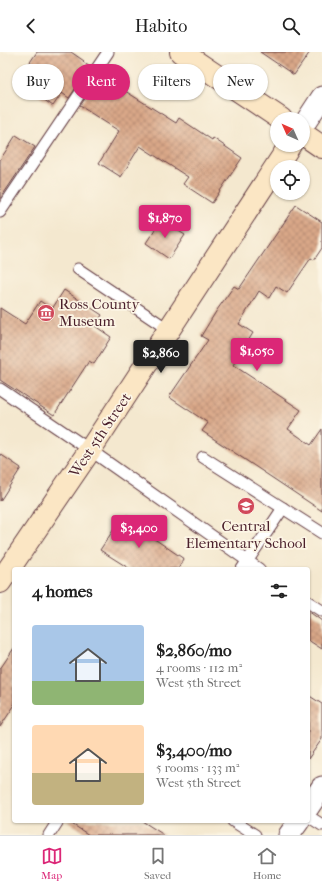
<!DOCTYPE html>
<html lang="en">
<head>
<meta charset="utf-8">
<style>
  body { margin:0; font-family:"IM FELL French Canon",serif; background:#f6f6f6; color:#222; height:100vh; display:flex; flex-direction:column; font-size:15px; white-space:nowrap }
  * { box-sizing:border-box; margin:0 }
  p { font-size:13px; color:#767676 }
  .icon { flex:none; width:22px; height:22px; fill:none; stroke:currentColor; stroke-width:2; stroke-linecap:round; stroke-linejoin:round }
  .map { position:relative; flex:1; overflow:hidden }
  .drawer { position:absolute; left:12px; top:515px; width:298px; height:256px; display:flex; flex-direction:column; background:#fff; border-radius:4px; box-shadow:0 1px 3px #0004 }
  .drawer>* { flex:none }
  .top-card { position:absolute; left:12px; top:12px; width:298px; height:36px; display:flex; gap:8px }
  .needle { width:26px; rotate:315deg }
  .controls { position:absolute; left:270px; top:60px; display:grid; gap:8px }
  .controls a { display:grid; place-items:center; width:40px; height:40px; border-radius:50%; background:#fff; box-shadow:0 1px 3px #0004; font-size:20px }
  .price { position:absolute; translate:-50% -34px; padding:0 9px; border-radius:4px; background:#db2777; color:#fff; font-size:13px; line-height:26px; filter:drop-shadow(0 1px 2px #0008) }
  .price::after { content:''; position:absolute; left:50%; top:24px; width:12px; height:9px; margin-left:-6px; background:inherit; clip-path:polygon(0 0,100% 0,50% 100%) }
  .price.active { background:#222; color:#fff }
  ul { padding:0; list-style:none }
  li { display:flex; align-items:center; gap:12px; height:100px; padding:0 20px }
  li span { display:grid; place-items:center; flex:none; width:112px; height:80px; border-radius:4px; color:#555 }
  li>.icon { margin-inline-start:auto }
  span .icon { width:48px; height:48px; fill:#fffc; stroke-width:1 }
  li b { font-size:17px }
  h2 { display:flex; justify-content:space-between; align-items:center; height:48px; padding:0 20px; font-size:17px }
  .chip { padding:0 14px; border-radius:18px; background:#fff; box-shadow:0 1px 3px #0004; font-size:14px; line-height:36px }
  .chip.active { background:#db2777; color:#fff }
  header { display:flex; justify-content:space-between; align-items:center; height:52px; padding:0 20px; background:#fff; font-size:18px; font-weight:600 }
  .dock { display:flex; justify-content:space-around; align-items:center; height:56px; border-top:1px solid #e0e0e0; background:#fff; font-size:11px; color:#767676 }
  .dock a { display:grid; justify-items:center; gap:2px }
  .dock .active { color:#db2777 }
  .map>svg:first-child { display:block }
  .building { fill:url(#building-cross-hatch) }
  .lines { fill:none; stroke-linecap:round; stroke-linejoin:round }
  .lane-casing { stroke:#643d44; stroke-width:13 }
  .street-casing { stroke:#643d44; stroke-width:23 }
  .secondary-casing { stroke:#643d44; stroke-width:24 }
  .lane { stroke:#fff; stroke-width:11 }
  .street { stroke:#fff; stroke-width:21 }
  .secondary { stroke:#fbe6c4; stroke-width:22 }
  .labels { text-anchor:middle; stroke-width:3.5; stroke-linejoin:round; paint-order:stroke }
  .poi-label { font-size:15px; fill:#4a1f2b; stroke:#fcf5e5; text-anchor:start }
  .street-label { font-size:15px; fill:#4a1f2b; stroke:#fcf5e5 }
</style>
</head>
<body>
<header><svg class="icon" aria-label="back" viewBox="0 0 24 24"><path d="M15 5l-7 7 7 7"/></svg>Habito<svg class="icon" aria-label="search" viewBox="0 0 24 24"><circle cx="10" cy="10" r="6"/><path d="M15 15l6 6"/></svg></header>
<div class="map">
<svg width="322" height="783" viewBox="0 0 322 783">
  <defs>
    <pattern id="building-cross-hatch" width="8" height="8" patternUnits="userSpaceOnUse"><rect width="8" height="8" fill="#d9a788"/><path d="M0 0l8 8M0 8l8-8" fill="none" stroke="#b2876f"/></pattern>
  </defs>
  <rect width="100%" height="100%" fill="#fcf5e5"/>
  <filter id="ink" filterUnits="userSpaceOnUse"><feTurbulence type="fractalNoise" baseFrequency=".025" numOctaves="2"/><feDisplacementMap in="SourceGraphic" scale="8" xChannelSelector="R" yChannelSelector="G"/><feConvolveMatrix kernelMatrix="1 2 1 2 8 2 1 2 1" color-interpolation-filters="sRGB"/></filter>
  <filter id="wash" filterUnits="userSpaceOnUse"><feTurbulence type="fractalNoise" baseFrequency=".012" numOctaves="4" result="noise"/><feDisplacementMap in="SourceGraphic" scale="16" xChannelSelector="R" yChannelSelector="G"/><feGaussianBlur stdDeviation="0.9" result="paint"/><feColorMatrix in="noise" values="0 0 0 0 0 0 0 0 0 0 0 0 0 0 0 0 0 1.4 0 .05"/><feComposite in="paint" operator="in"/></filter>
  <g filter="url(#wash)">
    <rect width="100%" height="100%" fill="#f4e8cf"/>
    <g id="blocks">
      <g class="building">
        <polygon points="37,0 71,0 84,9 83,10 90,15 69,46 62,41 53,54 17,29"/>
        <polygon points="260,0 310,0 294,23"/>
        <polygon points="101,23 122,37 176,71 179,66 212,88 213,86 242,106 212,151 183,132 188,125 140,94 121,125 99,111 119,79 80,54"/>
        <polygon points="16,83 35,95 0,147 0,108"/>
        <polygon points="296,153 322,170 322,196 314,208 311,206 287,241 276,234 269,246 259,239 239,272 253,281 233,313 301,358 288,377 311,393 322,377 322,459 202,379 208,371 169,345 208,288 201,284 217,258 234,234 239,237"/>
        <polygon points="161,168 185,183 169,207 146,191"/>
        <polygon points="64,238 102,263 95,274 111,285 94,312 89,309 54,363 0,328 0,256 25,272 40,249 52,257"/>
        <polygon points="0,402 21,416 0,449"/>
        <polygon points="122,465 184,507 178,517 130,517 100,498"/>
        <polygon points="308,559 322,569 322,597 308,588"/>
        <polygon points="14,596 14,654 0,675 0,617"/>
        <polygon points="308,643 322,652 322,687 308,707"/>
        <polygon points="67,769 142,769 164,783 89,783"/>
      </g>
    </g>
  </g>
  <g filter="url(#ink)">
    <use href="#blocks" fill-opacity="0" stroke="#643d44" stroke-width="1"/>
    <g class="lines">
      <defs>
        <g id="lane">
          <polyline points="0,160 108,0"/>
          <polyline points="78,217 169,278"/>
          <polyline points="0,337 90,398 259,517"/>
          <polyline points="203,405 322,481"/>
          <polyline points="242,517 283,456"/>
          <polyline points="308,550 322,559"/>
          <polyline points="308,764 322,773"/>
          <polyline points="233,769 255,783"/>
          <polyline points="49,783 58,769"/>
        </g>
        <g id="street">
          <polyline points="303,74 322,45"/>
          <polyline points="308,756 322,735"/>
          <polyline points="289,783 299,769"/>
        </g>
        <g id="secondary">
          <polyline points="181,0 281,67"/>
          <polyline points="303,82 322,95"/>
          <polyline points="0,530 90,398 290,93"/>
        </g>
      </defs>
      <use href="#lane" class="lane-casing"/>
      <use href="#street" class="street-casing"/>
      <use href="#secondary" class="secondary-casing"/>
      <use href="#lane" class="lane"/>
      <use href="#street" class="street"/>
      <use href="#secondary" class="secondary"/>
    </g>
  </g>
  <defs>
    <symbol id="museum-disc" viewBox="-11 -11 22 22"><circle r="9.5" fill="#d1495b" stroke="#fcf5e5"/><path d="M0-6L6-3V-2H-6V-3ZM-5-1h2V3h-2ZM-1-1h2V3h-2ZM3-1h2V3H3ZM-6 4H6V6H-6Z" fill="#fff"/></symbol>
    <symbol id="school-disc" viewBox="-11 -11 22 22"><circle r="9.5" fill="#d1495b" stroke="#fcf5e5"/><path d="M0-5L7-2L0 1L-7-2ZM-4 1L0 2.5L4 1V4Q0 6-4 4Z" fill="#fff"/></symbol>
  </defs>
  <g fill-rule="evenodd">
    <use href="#museum-disc" x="36" y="251" width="20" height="20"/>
    <use href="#school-disc" x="236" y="444" width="20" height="20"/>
  </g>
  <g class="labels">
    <g class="poi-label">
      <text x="59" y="257">Ross County<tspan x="59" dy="17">Museum</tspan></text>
      <text x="246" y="479" text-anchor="middle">Central<tspan x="246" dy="17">Elementary School</tspan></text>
    </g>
    <g class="street-label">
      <text transform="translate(100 383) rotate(-56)" y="5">West 5th Street</text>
    </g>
  </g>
</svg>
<div class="controls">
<a><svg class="needle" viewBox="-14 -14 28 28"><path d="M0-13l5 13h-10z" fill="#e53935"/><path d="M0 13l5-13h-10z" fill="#767676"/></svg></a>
<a><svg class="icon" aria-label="locate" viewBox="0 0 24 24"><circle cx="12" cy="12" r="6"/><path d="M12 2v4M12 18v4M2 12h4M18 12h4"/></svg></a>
</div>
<b class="price" style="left:165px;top:187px">$1,870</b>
<b class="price" style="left:257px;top:320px">$1,050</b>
<b class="price active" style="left:161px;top:322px">$2,860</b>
<b class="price" style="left:139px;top:497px">$3,400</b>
<div class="top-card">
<a class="chip">Buy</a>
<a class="chip active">Rent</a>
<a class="chip">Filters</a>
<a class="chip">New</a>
</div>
<section class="drawer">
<h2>4 homes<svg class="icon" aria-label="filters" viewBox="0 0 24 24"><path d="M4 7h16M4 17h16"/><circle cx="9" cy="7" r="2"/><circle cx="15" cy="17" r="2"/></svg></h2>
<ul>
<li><span style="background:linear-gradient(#a9c7e8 70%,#8fb573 0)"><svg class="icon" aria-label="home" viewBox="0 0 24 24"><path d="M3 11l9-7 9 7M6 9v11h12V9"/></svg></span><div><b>$2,860/mo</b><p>4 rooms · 112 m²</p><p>West 5th Street</p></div></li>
<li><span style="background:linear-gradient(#ffd9b3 60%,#c2b280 0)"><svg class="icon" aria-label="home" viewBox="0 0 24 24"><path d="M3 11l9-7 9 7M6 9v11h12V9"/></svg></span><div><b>$3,400/mo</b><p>5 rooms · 133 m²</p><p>West 5th Street</p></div></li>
</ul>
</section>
</div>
<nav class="dock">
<a class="active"><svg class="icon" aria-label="map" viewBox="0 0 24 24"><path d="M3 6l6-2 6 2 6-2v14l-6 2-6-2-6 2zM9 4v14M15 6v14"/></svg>Map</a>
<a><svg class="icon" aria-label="saved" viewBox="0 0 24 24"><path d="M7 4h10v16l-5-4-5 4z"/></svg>Saved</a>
<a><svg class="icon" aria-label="home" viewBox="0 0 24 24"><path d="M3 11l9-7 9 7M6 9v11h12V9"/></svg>Home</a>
</nav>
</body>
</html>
